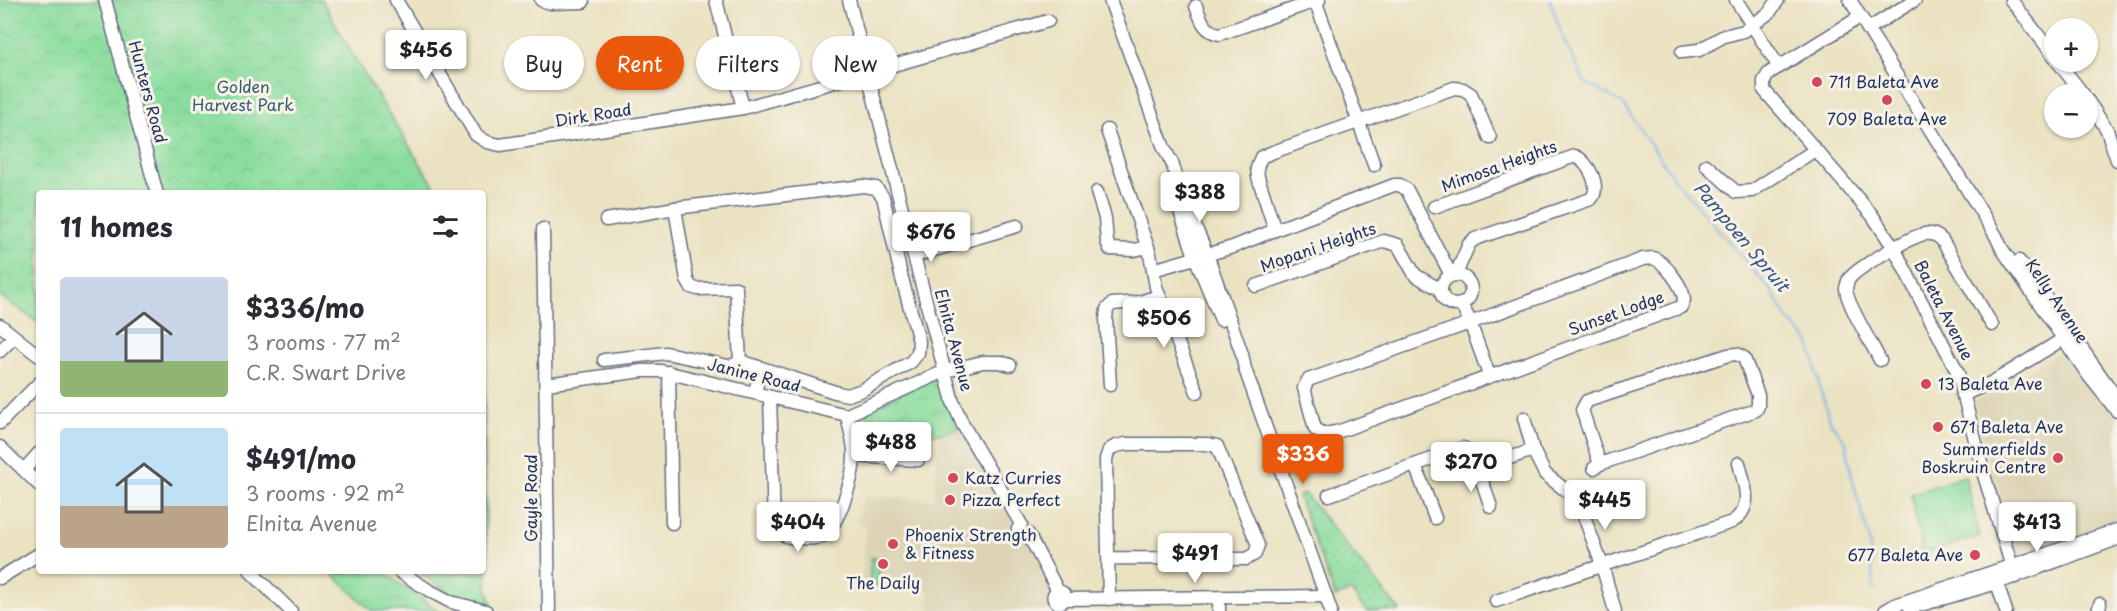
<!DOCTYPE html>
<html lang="en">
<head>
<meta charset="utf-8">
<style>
  body { margin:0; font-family:"Playpen Sans",sans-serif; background:#f7f7f7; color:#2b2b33; height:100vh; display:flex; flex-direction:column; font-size:22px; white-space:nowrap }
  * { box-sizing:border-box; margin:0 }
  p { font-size:20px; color:#7c7c81 }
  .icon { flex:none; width:33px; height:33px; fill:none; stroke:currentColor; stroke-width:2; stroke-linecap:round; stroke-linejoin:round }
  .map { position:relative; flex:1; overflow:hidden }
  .sheet { position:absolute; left:36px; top:190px; width:450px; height:384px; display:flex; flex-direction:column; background:#fff; border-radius:6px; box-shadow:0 2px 4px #0004 }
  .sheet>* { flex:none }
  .top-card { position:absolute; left:504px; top:36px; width:570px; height:54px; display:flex; gap:12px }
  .tools { position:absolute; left:2044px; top:18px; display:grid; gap:12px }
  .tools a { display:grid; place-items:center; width:54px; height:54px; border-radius:50%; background:#fff; box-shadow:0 2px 4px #0004; font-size:30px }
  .price { position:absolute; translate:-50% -51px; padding:0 14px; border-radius:6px; background:#fff; color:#222; font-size:20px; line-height:39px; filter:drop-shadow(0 2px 3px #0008) }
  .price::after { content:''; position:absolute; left:50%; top:36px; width:18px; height:14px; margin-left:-9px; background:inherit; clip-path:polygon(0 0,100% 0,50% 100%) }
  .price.active { background:#ea580c; color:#fff }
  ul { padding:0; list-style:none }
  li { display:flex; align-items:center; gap:18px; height:150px; padding:0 24px }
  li+li { border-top:2px solid #e1e1e2 }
  li span { display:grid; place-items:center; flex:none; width:168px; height:120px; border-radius:6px; color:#555 }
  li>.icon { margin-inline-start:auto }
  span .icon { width:72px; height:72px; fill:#fffc; stroke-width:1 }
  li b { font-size:26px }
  h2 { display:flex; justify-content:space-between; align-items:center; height:72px; padding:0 24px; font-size:26px }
  .pill { padding:0 21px; border-radius:27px; background:#fff; box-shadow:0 2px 4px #0004; font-size:21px; line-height:54px }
  .pill.active { background:#ea580c; color:#fff }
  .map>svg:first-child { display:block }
  .built { fill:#ddd4b6 }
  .grass { fill:url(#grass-dots); stroke:#52867e; stroke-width:1.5 }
  .park { fill:url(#park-crowns); stroke:#52867e; stroke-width:1.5 }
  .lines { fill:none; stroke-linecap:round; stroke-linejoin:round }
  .stream { stroke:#77b2e9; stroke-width:2 }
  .minor-casing { stroke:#636e81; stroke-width:15 }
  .minor { stroke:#fff; stroke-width:12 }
  .poi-dot { fill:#d1495b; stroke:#f7f3e8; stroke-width:2 }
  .labels { text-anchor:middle; stroke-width:6; stroke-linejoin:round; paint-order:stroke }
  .poi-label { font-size:16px; fill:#1b2f5e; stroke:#f7f3e8; text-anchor:start }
  .park-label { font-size:16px; fill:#375a6e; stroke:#f7f3e8 }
  .street-label { font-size:16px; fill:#1b2f5e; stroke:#f7f3e8 }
  .water-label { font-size:18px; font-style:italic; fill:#375688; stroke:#f7f3e8 }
</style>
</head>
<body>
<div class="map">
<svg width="2117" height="611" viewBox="0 0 2117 611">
  <defs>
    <pattern id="grass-dots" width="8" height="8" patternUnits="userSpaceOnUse" patternTransform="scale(1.5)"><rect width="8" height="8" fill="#8add9e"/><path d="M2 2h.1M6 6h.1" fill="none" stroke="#76be8a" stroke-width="1.8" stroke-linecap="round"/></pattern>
    <pattern id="park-crowns" width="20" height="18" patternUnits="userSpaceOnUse" patternTransform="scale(1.5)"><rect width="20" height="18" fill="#8add9e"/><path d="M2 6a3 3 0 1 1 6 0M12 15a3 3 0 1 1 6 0" fill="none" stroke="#76be8a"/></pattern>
  </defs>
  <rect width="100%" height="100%" fill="#f7f3e8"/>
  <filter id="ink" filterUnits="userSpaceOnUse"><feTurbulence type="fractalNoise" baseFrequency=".0167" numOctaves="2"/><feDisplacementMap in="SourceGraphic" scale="12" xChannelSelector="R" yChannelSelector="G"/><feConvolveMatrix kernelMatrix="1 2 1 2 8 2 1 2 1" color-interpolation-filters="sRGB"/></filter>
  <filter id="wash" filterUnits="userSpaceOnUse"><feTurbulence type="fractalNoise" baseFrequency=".008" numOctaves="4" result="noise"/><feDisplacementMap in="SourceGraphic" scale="24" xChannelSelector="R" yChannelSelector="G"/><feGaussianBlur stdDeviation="1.35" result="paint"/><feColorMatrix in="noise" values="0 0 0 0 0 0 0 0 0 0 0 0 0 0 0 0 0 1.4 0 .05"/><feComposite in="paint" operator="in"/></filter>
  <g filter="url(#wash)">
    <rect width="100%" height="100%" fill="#eae2c1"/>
    <g class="built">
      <polygon points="2062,350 2117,415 2117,525 2012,558 1974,403"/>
      <polygon points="961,427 1065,601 1065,611 929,611 929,590 861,585 866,527 856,520 864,496 934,499 939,434"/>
    </g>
    <g class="grass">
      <polygon points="1965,476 1980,536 1922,554 1911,494"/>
      <polygon points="1304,493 1400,611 1366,611 1351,591 1335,597 1298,496"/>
      <polygon points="871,558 880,558 878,586 869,585"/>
    </g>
    <g class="park">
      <polygon points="0,0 322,0 355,59 438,192 437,194 39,194 39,323 0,296"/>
      <polygon points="483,288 487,588 493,607 456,598 419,572 483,572"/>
      <polygon points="943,374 961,427 939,434 914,433 859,413"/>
      <polygon points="330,572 383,572 438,611 372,611"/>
    </g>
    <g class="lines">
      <polyline class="stream" points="1550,0 1563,38 1585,82 1623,104 1675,180 1770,289 1787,318 1810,343 1820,389 1831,423 1846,442 1852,478 1869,538 1874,590"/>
    </g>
  </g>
  <g filter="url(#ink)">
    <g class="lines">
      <defs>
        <g id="minor">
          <polyline points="105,0 157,194"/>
          <polyline points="396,0 476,135 487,142 500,145 743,108 1048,21"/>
          <polyline points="541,0 550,3 583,2"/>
          <polyline points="716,0 743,108"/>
          <polyline points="849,0 914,256 953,402 963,425 1021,524 1018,529 1019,532 1024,535 1028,534"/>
          <polyline points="1110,0 1164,148 1172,163 1182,196 1207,254 1242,354 1245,369 1331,611"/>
          <polyline points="1315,0 1374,165"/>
          <polyline points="1736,0 1779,67"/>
          <polyline points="1850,0 1996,236 2002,249 2089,376 2117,411"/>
          <polyline points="2011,0 2055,57"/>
          <path d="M1196,6C1201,19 1204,32 1220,34L1319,0"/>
          <polyline points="1860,17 1769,73 1764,81 1764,90 1872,215 1894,248 1958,373 1984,475 2015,577"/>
          <polyline points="1868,29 1915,0"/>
          <polyline points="1682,52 1699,50 1724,36 1744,31 1769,13 1778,0"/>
          <polyline points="2058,62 2083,94"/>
          <polyline points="2088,101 2107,130 2117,160"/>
          <polyline points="1107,130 1150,254 1156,287 1197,392"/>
          <polyline points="1706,165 1736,192 1752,191 1815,150"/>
          <polygon points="863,186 876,188 883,197 901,275 919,341 918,353 911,362 862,390 848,395 838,393 740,361 736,288 697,289 691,287 687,280 675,208"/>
          <polyline points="1097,192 1105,218 1107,242 1110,249 1134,250 1148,247"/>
          <polyline points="1175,196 1195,257 1221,320"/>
          <path d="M1434,207L1575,156C1588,161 1602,187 1591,199L1475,239L1469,244L1456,274"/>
          <polyline points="606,220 675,208"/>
          <polyline points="543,229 549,611"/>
          <polyline points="1275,230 1394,185 1400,185 1407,190 1451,275"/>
          <polyline points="914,256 1017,226"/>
          <path d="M1653,258C1665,262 1684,288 1684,300L1681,307L1340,431C1330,433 1323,436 1315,429L1304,388L1308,380L1470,323L1643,259Z"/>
          <path d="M2019,261C2054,305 2083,353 2117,398"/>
          <polyline points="1153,270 1233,247 1275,230 1258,177 1257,168 1261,157 1273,152 1454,88 1463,89 1471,94 1490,138"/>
          <circle cx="1456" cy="290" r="15"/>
          <polyline points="1256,286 1384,241 1398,245 1415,275 1441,290"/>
          <polyline points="1461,304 1468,317 1489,375"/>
          <polyline points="0,325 39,356"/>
          <polyline points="0,351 14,337"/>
          <polyline points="604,360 666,353 728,366 734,365 740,361"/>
          <path d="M1880,360C1873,346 1845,301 1846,288C1847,285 1847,282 1849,279C1857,268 1911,236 1925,234C1932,233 1937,235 1942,240L1992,325"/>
          <polyline points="669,372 672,523"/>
          <polyline points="546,384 642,371 661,371 847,415 945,371 983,362 1000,362 1010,365"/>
          <polyline points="1110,385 1106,319 1107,309 1112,304 1139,302 1159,296"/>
          <polyline points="755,392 761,368"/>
          <polyline points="1962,395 1993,382 2068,336"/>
          <path d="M770,397L774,523C779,535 787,538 799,538C807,538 815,540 822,536C839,527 854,475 854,456C855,443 849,428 847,415"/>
          <polyline points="1524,418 1533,450"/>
          <polyline points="0,423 39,383"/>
          <polyline points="0,447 39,485"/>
          <polyline points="855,456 918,460"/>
          <polyline points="1415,465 1435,518"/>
          <polyline points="1594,468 1600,464 1582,410 1587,401 1728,355 1737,354 1744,358 1758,395 1758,406 1756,410 1600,464"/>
          <polyline points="1478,469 1491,507"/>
          <polyline points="24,470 39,453"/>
          <polyline points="1329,495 1463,448 1472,452 1478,469 1533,450 1545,474 1578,500 1602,565 1615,611"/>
          <polyline points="1028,534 1058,591"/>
          <polyline points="1108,558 1246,559 1255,554 1258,545 1217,446 1207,444 1126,444 1116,446 1109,450 1106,459 1109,599"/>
          <polyline points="251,572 291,611"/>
          <polyline points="400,572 430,591 451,602 486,611"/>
          <polyline points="1995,577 2006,611"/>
          <polyline points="0,578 39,554"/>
          <circle cx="1059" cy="597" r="5.5"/>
          <polyline points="1064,599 1326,596"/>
          <path d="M1496,601L1732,522C1755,507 1744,485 1739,463"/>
          <polyline points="1910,608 1997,583 2117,539"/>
          <polyline points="1219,611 1219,598"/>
          <polyline points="1885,611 1895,605 2117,530"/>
          <polyline points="2098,611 2100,604"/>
        </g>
      </defs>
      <use href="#minor" class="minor-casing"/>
      <use href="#minor" class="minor"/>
    </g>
  </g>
  <g class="poi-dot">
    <circle cx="1817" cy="82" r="6"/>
    <circle cx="1887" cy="100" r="6"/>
    <circle cx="1926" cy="384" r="6"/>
    <circle cx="1938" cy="427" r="6"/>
    <circle cx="2058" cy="458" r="6"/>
    <circle cx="953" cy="478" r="6"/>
    <circle cx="950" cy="500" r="6"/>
    <circle cx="893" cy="544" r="6"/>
    <circle cx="1975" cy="555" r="6"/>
    <circle cx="883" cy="564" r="6"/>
  </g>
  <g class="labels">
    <g class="poi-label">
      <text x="1829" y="88">711 Baleta Ave</text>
      <text x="1887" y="125" text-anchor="middle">709 Baleta Ave</text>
      <text x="1938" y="390">13 Baleta Ave</text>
      <text x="1950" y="433">671 Baleta Ave</text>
      <text x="2046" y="455" text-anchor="end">Summerfields<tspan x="2046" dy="18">Boskruin Centre</tspan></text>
      <text x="965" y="484">Katz Curries</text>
      <text x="962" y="506">Pizza Perfect</text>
      <text x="905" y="541">Phoenix Strength<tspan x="905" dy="18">&amp; Fitness</tspan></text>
      <text x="1963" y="561" text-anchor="end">677 Baleta Ave</text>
      <text x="883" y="589" text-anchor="middle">The Daily</text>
    </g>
    <g class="park-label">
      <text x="243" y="93">Golden<tspan x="243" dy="18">Harvest Park</tspan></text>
    </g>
    <g class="street-label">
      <text transform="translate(148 92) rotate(75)" y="6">Hunters Road</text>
      <text transform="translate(593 115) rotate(-9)" y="6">Dirk Road</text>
      <text transform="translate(1499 166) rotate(-20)" y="6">Mimosa Heights</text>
      <text transform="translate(1318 247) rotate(-19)" y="6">Mopani Heights</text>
      <text transform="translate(2057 301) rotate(56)" y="6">Kelly Avenue</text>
      <text transform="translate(1944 310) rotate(63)" y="6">Baleta Avenue</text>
      <text transform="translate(1616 313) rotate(-20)" y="6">Sunset Lodge</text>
      <text transform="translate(954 340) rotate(75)" y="6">Elnita Avenue</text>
      <text transform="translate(754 375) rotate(14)" y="6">Janine Road</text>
      <text transform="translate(531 498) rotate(-90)" y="6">Gayle Road</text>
    </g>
    <g class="water-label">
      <text transform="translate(1741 237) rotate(50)" y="6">Pampoen Spruit</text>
    </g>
  </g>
</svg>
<div class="tools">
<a>+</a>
<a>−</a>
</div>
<b class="price" style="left:426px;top:81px">$456</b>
<b class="price" style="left:1200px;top:223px">$388</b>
<b class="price" style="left:931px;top:263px">$676</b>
<b class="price" style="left:1164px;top:349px">$506</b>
<b class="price" style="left:891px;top:473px">$488</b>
<b class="price active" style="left:1303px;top:485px">$336</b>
<b class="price" style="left:1471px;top:493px">$270</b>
<b class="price" style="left:1605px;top:531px">$445</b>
<b class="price" style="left:798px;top:553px">$404</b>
<b class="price" style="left:2037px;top:553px">$413</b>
<b class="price" style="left:1195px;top:584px">$491</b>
<div class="top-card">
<a class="pill">Buy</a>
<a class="pill active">Rent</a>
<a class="pill">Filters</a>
<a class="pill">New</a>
</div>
<section class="sheet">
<h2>11 homes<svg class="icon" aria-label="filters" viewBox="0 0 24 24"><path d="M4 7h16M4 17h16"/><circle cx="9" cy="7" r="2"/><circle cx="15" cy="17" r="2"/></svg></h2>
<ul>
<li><span style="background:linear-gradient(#c9d6e8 70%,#8fb573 0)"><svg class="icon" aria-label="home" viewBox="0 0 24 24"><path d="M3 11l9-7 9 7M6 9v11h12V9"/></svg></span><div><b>$336/mo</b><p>3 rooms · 77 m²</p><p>C.R. Swart Drive</p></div></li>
<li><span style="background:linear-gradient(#bfe0f5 65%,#b9a48a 0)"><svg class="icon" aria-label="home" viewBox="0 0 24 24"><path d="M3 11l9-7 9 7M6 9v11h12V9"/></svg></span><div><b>$491/mo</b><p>3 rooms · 92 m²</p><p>Elnita Avenue</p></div></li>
</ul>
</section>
</div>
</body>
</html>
